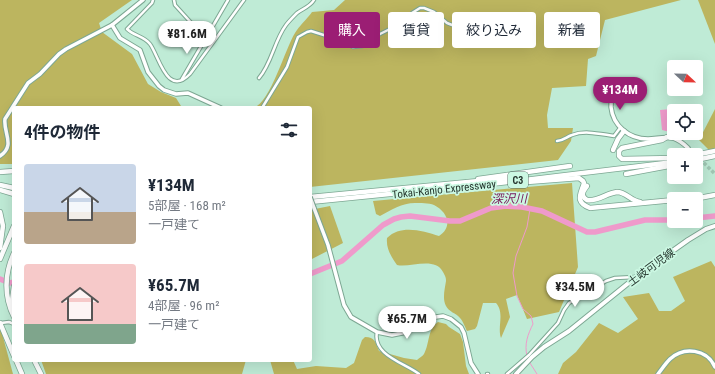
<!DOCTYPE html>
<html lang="ja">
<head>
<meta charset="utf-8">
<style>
  body { margin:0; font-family:"Roboto Condensed","Noto Sans JP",sans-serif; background:#f2f2f3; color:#1f2937; height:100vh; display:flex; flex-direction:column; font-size:15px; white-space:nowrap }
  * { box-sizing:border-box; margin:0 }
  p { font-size:13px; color:#747a83 }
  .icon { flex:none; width:22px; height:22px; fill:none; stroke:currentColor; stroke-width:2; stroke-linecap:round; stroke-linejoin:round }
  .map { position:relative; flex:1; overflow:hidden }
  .drawer { position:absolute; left:12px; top:106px; width:300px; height:256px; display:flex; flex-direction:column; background:#fff; border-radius:4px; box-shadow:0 4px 16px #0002 }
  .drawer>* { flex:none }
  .banner { position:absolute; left:324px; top:12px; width:331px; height:36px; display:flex; gap:8px }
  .needle { width:26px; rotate:112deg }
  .controls { position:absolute; left:667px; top:60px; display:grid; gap:8px }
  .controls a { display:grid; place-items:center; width:36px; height:36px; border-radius:4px; background:#fff; box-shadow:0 4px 16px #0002; font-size:20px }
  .price { position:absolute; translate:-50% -34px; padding:0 9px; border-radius:14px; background:#fff; color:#222; font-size:13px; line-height:26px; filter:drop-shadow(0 1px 2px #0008) }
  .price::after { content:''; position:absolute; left:50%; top:24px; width:12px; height:9px; margin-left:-6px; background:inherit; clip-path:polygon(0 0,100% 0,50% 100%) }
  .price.on { background:#9b1e74; color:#fff }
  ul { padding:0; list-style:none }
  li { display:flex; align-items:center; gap:12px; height:100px; padding:0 12px }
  li span { display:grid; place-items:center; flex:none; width:112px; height:80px; border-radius:4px; color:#555 }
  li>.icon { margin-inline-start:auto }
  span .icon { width:48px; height:48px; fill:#fffc; stroke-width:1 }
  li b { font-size:17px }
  h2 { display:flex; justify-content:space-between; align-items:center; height:48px; padding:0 12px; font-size:17px }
  .chip { padding:0 14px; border-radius:4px; background:#fff; box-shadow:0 4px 16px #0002; font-size:14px; line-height:36px }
  .chip.on { background:#9b1e74; color:#fff }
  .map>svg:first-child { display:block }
  .green { fill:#bcb55f }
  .water { fill:#ef9acb }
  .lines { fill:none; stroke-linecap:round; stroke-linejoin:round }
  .stream { stroke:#ef9acb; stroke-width:1 }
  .river { stroke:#ef9acb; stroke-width:5.5 }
  .secondary-tunnel { stroke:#a0c7b4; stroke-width:3.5; stroke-dasharray:3.5 2; stroke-linecap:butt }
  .street-casing { stroke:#7da793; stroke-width:4.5 }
  .secondary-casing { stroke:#7da793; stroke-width:5.5 }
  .primary-casing { stroke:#7da793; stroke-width:6 }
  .highway-casing { stroke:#7da793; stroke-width:6 }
  .street { stroke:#fff; stroke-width:2.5 }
  .secondary { stroke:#fff; stroke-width:3.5 }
  .primary { stroke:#fff; stroke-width:4 }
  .highway { stroke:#fff; stroke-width:4.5 }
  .secondary-bridge-casing { stroke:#7da793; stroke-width:5.5; stroke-linecap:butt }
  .secondary-bridge { stroke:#fff; stroke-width:3.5 }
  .labels { text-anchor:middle; stroke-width:3.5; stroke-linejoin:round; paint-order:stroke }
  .shield { fill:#ccf8e3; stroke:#577064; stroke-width:1 }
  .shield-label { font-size:10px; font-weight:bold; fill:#25362e }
  .street-label { font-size:11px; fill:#25362e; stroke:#ccf8e3 }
  .water-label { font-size:12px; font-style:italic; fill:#761357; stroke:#ccf8e3 }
</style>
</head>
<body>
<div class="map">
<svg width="715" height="374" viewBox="0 0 715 374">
  <rect width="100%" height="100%" fill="#bfebd6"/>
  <g class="green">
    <polygon points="0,0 132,0 99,23 102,32 132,54 148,84 161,92 176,98 181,106 178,108 14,108 14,164 0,164"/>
    <path d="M345,0H681L605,20L596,56L588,59L586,86L552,88L547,115L548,128H573L571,141L558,160L310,187V108H253C270,104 285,49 295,33C299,26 307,19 312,12L334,10Z"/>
    <polygon points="698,0 715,0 715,44"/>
    <polygon points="715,109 715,156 699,140"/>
    <path d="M572,183L578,267L559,312L527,319L517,295L506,299L510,317L501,338C497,327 505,313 496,303H483L477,326L475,329L467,331C465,327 463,321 460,318C456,313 449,312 446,306C442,299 445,288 446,281C446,277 445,276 443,272C435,256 410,268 397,265C391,256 386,249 387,238C401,224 423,231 439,236C453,227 448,212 434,205C429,203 420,203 415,203C402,203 391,210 380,216L376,214L373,201Z"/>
    <polygon points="330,206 343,243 310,260 310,210"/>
    <polygon points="711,261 715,267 715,374 558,374 563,363 576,352 599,323 618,333 638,319 623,297 649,293 659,311 671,311 685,301 673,277"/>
    <path d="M438,322L446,324L449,327L460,334L463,342L466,366L469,374H274L270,360H293L297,369L316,366L346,368L354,363L362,340L365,337C375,337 376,343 379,351L404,358L417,360C419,358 423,356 424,354C430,343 427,330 438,322Z"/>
    <polygon points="0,326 13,374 0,374"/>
    <polygon points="41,360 246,360 242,374 46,374"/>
  </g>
  <polygon class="water" points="684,108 684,111 674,111 674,133 662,130 660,110"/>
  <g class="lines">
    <g class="stream">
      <path d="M527,356C524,344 528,334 533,324L531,316L523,309L517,296L513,273L516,256L527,227L530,209"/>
      <polyline points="530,363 537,374"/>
    </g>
    <g class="river">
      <polyline points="696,218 715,216"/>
      <polyline points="310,274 342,261 383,225 394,219 401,217 410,216 450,221 460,221 491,208 506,206 522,207 542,211 587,232 595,232 645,220 674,220"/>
      <polyline points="0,279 10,283 14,282"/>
    </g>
    <g class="secondary-tunnel">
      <polyline points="688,148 696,155"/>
      <polyline points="696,155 715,174"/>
    </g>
    <defs>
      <g id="street">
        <path d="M153,0L152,3L127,29C134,36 144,36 150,44C159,56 167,98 190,74L244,0"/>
        <polyline points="174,0 175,5 205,38"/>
        <path d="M259,78C272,63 274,41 286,25C289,21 293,17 297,13C302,9 310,7 314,0"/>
        <polyline points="182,79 228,0"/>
        <polyline points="262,108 287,67 298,37 307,32 311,31 330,37 353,47 363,46 380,34 402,23 412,13 420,8 424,8 434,12 447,23 452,25 502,25 516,29"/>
        <path d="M557,141C565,140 566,137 572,135C585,130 600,134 614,136L620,128"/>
        <polyline points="1,323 9,322 14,324"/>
        <path d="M377,332C372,355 405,363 419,374"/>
        <polyline points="487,374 488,374"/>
        <polyline points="507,374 529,355 558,323 564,310 569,303 606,281 615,278 635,277"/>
      </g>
      <g id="secondary">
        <polyline points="112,25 120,38 140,50 148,72 159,86 164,90 176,94 188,93 221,108"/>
        <path d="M635,82C623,87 610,92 611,107C613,126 629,139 648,139C656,139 664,136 673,138C679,140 683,143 688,148"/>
        <path d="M0,156C16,145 3,133 5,119L28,83L40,74L59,54L66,49L112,25L143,0"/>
        <polyline points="314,208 328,245 344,305 351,317 377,332 392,335 407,332 429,318 443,316 451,319 461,327 464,333 471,363 478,374"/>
        <path d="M658,374C662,369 665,364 670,359C684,346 707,349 715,367"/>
      </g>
      <polyline id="primary" points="516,374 532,357 544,347 569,331 636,277 688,240 706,229 715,226"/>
      <g id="highway">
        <polyline points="667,137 662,140 622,148 619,151 619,156 622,159 674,158"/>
        <polyline points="613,150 618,139 624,131"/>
        <polyline points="695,155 715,151"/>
        <polyline points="696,160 715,156"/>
        <polyline points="0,172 14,171"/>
        <polyline points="626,174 674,165"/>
        <polyline points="478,179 570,166"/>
        <path d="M527,182L579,178L583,181L584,183C581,194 574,202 590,208L674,200"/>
        <polyline points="0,185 14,188"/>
        <path d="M587,186C583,191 580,196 587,200C597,202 607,193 617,192C626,192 631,201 640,202"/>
        <polyline points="0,190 14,194"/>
        <polyline points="310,197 521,177"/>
        <polyline points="694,199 715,195"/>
        <polyline points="310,202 499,183 674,162"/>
        <polyline points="0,212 3,226 0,248"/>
        <path d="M14,253C4,274 4,297 14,317"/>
        <polyline points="0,259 14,226"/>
        <polyline points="14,286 12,301 14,310"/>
        <polyline points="0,323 14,356"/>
        <polyline points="16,360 22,374"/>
        <polyline points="34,360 41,374"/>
      </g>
    </defs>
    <use href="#street" class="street-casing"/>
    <use href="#secondary" class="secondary-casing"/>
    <use href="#primary" class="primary-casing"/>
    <use href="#highway" class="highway-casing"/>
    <use href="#street" class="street"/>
    <use href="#secondary" class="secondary"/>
    <use href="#primary" class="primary"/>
    <use href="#highway" class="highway"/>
    <defs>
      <polyline id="secondary-bridge" points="310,197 314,208"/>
    </defs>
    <use href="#secondary-bridge" class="secondary-bridge-casing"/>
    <use href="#secondary-bridge" class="secondary-bridge"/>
  </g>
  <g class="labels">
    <rect class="shield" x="508" y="172" width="20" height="16" rx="3"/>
    <g class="shield-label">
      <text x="518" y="184">C3</text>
    </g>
    <g class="street-label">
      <text transform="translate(444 189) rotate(-6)" y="4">Tokai-Kanjo Expressway</text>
      <text transform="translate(651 267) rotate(-36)" y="4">土岐可児線</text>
    </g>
    <g class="water-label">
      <text transform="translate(509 199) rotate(-1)" y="4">深沢川</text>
    </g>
  </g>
</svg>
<div class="controls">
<a><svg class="needle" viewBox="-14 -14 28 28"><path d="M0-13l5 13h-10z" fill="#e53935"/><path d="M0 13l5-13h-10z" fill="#747a83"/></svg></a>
<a><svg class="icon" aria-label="locate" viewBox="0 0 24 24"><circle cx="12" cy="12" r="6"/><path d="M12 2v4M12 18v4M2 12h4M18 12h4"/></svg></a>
<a>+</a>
<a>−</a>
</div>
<b class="price" style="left:187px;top:55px">¥81.6M</b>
<b class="price on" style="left:620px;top:111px">¥134M</b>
<b class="price" style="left:575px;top:308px">¥34.5M</b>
<b class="price" style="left:407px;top:340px">¥65.7M</b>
<div class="banner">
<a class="chip on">購入</a>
<a class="chip">賃貸</a>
<a class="chip">絞り込み</a>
<a class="chip">新着</a>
</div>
<section class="drawer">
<h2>4件の物件<svg class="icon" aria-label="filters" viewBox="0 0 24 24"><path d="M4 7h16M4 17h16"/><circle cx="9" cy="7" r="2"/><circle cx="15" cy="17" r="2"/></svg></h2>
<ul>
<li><span style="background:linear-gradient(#c9d6e8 60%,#b9a48a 0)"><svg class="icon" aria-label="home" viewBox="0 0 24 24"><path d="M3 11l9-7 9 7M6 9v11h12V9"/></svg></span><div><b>¥134M</b><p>5部屋 · 168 m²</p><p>一戸建て</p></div></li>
<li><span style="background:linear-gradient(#f6c9c9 75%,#7fa58c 0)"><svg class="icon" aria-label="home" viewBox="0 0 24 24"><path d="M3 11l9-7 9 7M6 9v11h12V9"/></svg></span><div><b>¥65.7M</b><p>4部屋 · 96 m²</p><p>一戸建て</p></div></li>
</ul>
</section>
</div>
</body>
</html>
